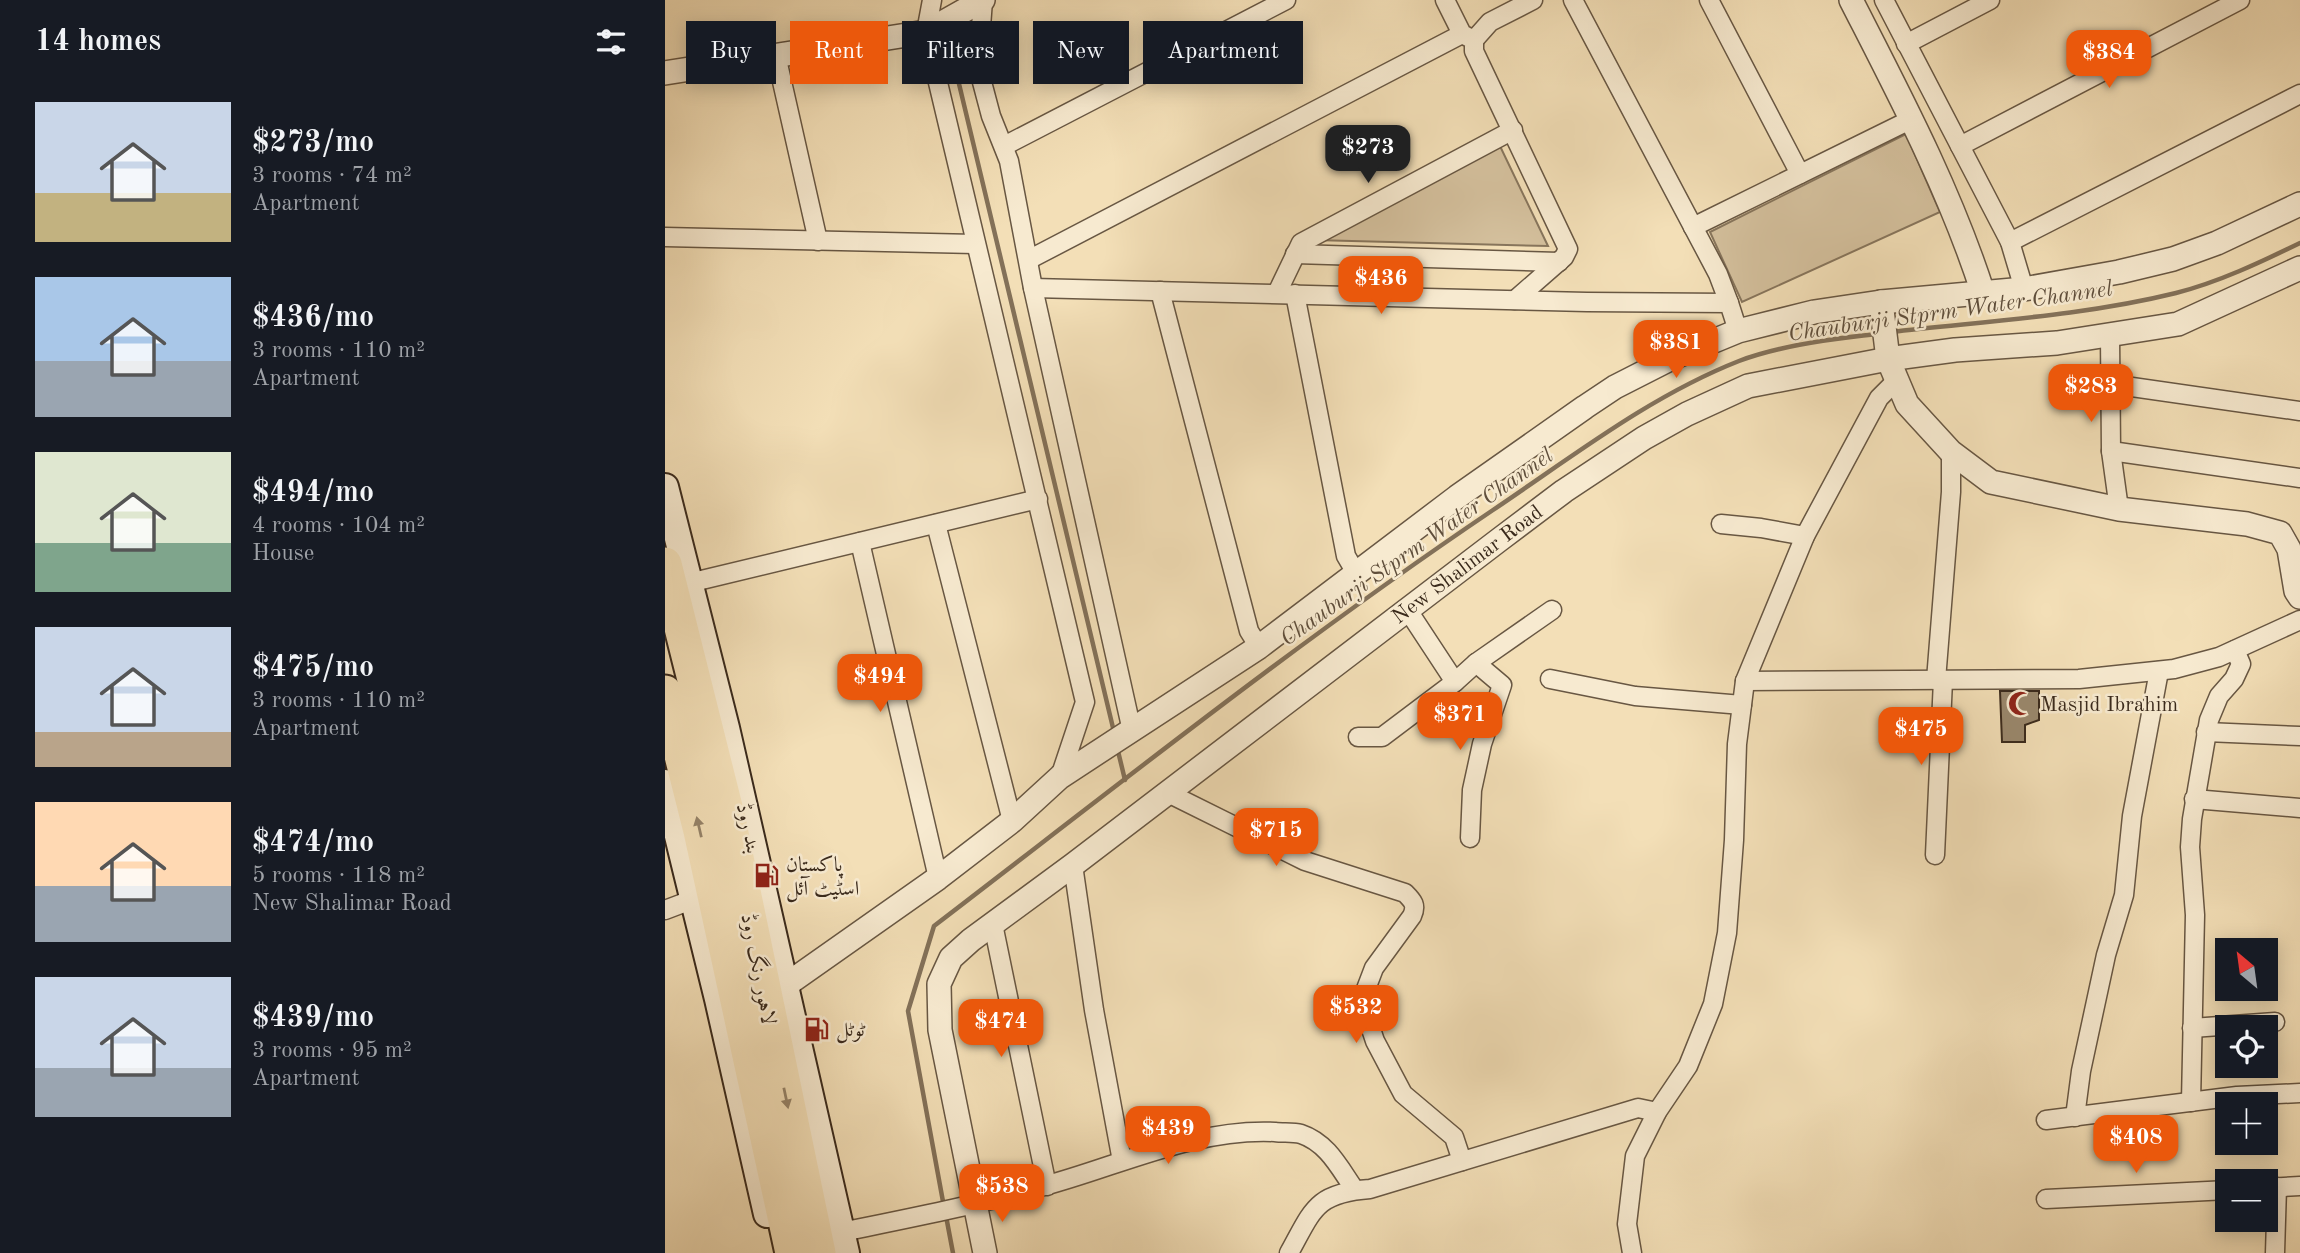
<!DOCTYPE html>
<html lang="en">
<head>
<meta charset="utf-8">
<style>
  body { margin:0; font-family:"Old Standard TT",Amiri,serif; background:#242831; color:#f1f3f6; height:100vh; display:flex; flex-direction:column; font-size:26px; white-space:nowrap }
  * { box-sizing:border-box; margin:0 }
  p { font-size:23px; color:#9ea1a6 }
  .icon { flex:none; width:38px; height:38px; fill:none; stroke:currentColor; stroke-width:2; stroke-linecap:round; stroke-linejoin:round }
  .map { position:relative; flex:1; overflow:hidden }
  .sheet { display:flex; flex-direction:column; background:#171b24; width:665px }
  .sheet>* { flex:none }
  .top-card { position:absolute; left:21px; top:21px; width:665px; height:63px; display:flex; gap:14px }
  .needle { width:46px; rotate:331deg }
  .buttons { position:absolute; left:1550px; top:938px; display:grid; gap:14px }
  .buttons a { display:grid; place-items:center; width:63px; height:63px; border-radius:0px; background:#171b24; box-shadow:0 4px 18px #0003; font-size:35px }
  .price { position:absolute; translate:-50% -60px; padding:0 16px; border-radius:14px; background:#ea580c; color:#fff; font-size:23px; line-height:46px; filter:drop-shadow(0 2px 4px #0008) }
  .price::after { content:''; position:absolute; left:50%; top:42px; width:21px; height:16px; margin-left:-10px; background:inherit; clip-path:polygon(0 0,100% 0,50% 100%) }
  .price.current { background:#222; color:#fff }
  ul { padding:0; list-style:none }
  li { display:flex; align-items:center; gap:21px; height:175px; padding:0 35px }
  li span { display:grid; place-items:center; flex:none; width:196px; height:140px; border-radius:0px; color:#555 }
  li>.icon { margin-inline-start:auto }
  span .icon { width:84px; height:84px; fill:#fffc; stroke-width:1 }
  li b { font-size:30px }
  h2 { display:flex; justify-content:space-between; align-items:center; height:84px; padding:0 35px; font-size:30px }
  .tag { padding:0 24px; border-radius:0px; background:#171b24; box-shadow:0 4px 18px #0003; font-size:24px; line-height:63px }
  .tag.current { background:#ea580c; color:#fff }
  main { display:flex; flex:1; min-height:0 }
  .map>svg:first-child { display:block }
  .green { fill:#d4c09d; stroke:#87755c; stroke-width:2 }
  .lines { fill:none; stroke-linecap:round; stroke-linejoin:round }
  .stream { stroke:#837159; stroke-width:4.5 }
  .building { fill:#9a886d; stroke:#3a2a1c; stroke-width:2 }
  .minor-casing { stroke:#685743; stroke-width:21 }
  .tertiary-casing { stroke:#685743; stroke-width:26 }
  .secondary-casing { stroke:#3a2a1c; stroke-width:30 }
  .motorway-casing { stroke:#3a2a1c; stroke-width:37 }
  .minor { stroke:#f7ead0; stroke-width:18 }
  .tertiary { stroke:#f7ead0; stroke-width:23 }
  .secondary { stroke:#f7ead0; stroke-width:26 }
  .motorway { stroke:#f3dfb7; stroke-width:33 }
  .oneway { fill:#96846a }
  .labels { text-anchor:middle; stroke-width:5; stroke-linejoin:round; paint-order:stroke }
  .street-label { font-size:21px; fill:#3a2a1c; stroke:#f7ead0 }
  .poi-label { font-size:21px; fill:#3a2a1c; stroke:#f7ead0; text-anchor:start }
  .water-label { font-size:23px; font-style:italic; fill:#5f4e3b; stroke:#f7ead0 }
</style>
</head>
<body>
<main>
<section class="sheet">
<h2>14 homes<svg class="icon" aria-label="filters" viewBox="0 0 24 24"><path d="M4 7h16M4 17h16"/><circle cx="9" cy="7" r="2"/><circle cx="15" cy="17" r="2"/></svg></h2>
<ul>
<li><span style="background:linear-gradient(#c9d6e8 65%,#c2b280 0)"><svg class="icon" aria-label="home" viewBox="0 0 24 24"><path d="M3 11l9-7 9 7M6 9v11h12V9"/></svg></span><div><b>$273/mo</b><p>3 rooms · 74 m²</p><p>Apartment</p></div></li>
<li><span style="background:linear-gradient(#a9c7e8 60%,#9aa5b1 0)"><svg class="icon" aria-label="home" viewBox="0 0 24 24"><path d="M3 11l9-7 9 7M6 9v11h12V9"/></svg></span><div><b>$436/mo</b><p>3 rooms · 110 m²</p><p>Apartment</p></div></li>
<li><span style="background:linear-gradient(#dfe7d0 65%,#7fa58c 0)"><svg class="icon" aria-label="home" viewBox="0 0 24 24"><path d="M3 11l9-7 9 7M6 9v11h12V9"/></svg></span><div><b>$494/mo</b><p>4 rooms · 104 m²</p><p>House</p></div></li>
<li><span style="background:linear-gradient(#c9d6e8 75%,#b9a48a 0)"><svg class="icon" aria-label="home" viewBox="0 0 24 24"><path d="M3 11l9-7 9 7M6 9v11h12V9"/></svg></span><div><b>$475/mo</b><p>3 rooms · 110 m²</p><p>Apartment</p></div></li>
<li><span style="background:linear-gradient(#ffd9b3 60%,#9aa5b1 0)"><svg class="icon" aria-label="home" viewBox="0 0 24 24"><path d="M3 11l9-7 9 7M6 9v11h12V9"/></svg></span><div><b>$474/mo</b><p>5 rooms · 118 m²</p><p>New Shalimar Road</p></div></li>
<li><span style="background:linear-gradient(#c9d6e8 65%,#9aa5b1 0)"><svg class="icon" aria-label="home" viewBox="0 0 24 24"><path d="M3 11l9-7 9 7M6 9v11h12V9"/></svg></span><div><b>$439/mo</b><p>3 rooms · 95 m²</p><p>Apartment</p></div></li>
</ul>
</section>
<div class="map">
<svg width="1635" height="1253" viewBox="0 0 1635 1253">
  <rect width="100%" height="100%" fill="#f3dfb7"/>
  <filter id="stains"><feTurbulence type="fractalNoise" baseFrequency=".00286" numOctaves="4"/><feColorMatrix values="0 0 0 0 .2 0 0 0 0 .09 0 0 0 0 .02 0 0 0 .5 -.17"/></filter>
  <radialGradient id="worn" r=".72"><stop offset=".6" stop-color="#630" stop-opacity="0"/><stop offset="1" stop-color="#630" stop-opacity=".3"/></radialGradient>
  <g class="green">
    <polygon points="1241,134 1275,212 1077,302 1045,232"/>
    <polygon points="834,144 883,246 648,240"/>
  </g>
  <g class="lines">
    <g class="stream">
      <polyline points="287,25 284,42 449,732"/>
      <path d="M1225,332C1320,321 1418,316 1511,293C1554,282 1596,262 1635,243"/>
      <polyline points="452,747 460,780"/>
      <path d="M279,1207L243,1011L269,926C453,785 635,640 828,510C907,457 985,396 1074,361C1113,346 1172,338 1213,334"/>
      <polyline points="281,1216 288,1253"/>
    </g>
  </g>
  <polygon class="building" points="1335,691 1374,691 1374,720 1360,725 1360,742 1337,742"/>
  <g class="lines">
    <defs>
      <g id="minor">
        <polyline points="267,0 261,32 420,702 395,777"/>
        <polyline points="318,0 314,54 317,82 326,116 344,161 368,288 467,731"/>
        <polyline points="780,0 797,34 809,40 809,51 903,249 899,257 850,300"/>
        <polyline points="908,0 1053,274 1064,303"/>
        <polyline points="1044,0 1135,174"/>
        <polyline points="1219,0 1345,242 1359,289"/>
        <polyline points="809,40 825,22 868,0"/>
        <polyline points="1241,44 1325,0"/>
        <polyline points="111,55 153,241"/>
        <polyline points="339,146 621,0"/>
        <polyline points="1295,146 1575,0"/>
        <polyline points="1028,227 1247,119"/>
        <polyline points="0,237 310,244"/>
        <polyline points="1345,242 1635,94"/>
        <polyline points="630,254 894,262"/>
        <polyline points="365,259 797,34"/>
        <polyline points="368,288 922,302 1064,303 1073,331"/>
        <polyline points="495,291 584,631 594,647"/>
        <polyline points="612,293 636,243 848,130"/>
        <polyline points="630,294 681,556 691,573"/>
        <polyline points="1445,336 1446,451 1454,509"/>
        <polyline points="1446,384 1635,411"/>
        <polyline points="1446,451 1635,478"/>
        <polyline points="271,524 347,821"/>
        <polyline points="1056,524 1096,528 1140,536"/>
        <polyline points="195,542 273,878"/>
        <polyline points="24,583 373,499"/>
        <polyline points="742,609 790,682"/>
        <polyline points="885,679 970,696 1077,705"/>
        <polyline points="1271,680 1286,492 1286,452"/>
        <polyline points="1080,681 1414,679 1509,669 1554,657 1635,620"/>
        <polyline points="1541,732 1635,736"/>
        <polyline points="693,737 717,737 790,682 811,663 887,610"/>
        <path d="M503,793L640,861L740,893C748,901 752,905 747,916L709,968L701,989L702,1017L710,1041L738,1094L789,1137L797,1161"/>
        <polyline points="1529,799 1635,808"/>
        <polyline points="805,838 807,790 817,744 837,685 811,663"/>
        <polyline points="1270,855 1278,680"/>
        <polyline points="408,865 429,1010 457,1161"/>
        <polyline points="0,910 29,899"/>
        <polyline points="328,924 382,1186"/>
        <polyline points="1527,1028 1610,1022"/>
        <polyline points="1526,1102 1530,915 1525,847 1527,819 1544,720 1554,696 1569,679 1576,664 1570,650"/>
        <polyline points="1410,1117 1416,1071 1441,955 1459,895 1467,816 1494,671"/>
        <polyline points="1381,1120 1572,1096 1635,1093"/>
        <polyline points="1601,1188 1635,1186"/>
        <polyline points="1381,1199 1563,1190"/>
        <path d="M177,1232C245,1218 312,1205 379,1186C454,1166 530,1128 610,1132C618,1133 628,1132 636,1134C663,1143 675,1169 690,1190"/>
        <path d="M624,1253C648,1210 650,1193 705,1189L973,1108L992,1112"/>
        <polyline points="967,1253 962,1224 970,1156 992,1112 1023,1066 1048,1004 1062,933 1069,840 1072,744 1080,681 1140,536 1214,398 1232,380"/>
        <polyline points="1610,1253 1612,1187"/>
      </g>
      <g id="tertiary">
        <path d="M1186,0C1235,96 1285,190 1318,293"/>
        <polyline points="0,73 261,32 318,0"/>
        <polyline points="1216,302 1223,359 1242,404 1286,452 1326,482 1454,509 1582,524 1615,533 1624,549 1631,591 1635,597"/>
        <polyline points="121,985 273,878 347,821 395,777 594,647 792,497 920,407 950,387 1005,359 1073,331 1149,312 1216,302 1359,289 1454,272 1508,259 1552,243 1635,204"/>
        <polyline points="320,1253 275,1030 274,984 286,958 306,940 408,865 834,540 899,491 979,438 1022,414 1083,386 1223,359 1290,350 1392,343 1513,324 1635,268"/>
      </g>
      <g id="secondary">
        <polyline points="0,487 61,728 181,1253"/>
        <polyline points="0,783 53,999 102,1214"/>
      </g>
      <g id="motorway">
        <polyline points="0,564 64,819 154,1253"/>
        <polyline points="0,692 35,831 127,1253"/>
      </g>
    </defs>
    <use href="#minor" class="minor-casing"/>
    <use href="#tertiary" class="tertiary-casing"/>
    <use href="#secondary" class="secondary-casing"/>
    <use href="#motorway" class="motorway-casing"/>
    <use href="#minor" class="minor"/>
    <use href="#tertiary" class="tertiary"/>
    <use href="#secondary" class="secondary"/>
    <use href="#motorway" class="motorway"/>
  </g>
  <defs><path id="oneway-solid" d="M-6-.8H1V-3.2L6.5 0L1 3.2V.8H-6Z" transform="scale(1.75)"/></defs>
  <g class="oneway">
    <use href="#oneway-solid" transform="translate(34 827) rotate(-103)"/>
    <use href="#oneway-solid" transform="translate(121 1098) rotate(78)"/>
  </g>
  <defs>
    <symbol id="mosque-bare" viewBox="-9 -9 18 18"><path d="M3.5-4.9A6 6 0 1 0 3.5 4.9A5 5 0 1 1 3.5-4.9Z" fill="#8f2418" stroke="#f7ead0" stroke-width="2.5" paint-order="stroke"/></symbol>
    <symbol id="fuel-bare" viewBox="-9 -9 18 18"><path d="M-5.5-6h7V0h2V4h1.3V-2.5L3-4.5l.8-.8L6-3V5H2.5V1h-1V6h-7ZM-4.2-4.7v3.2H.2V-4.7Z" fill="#8f2418" stroke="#f7ead0" stroke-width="2.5" paint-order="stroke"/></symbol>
  </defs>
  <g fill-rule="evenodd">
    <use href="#mosque-bare" x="1338" y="686" width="35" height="35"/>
    <use href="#fuel-bare" x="84" y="858" width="35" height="35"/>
    <use href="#fuel-bare" x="134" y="1012" width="35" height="35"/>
  </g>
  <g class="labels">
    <g class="street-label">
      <text transform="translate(802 564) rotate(-37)" y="7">New Shalimar Road</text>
      <text transform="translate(84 828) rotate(77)" y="7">بند روڈ</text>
      <text transform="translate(94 969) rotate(79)" y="7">لاہور رنگ روڈ</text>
    </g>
    <g class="poi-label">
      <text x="1375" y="711">Masjid Ibrahim</text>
      <text x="121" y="871">پاکستان<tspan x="121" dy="24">اسٹیٹ آئل</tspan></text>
      <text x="171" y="1036">ٹوٹل</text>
    </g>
    <g class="water-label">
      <text transform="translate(1285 310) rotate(-8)" y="8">Chauburji Stprm Water Channel</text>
      <text transform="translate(751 546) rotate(-35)" y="8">Chauburji Stprm Water Channel</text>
    </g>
  </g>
  <rect width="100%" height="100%" filter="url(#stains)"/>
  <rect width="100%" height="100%" fill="url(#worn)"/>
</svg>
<div class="buttons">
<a><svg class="needle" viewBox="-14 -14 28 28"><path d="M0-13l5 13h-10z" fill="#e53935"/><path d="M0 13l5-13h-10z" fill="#9ea1a6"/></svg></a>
<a><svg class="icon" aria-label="locate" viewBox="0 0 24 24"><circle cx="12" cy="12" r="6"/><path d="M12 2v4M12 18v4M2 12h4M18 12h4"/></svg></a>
<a>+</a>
<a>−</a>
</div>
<b class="price" style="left:1444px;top:90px">$384</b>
<b class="price current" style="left:703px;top:185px">$273</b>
<b class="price" style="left:716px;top:316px">$436</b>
<b class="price" style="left:1011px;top:380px">$381</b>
<b class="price" style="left:1426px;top:424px">$283</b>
<b class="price" style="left:215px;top:714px">$494</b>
<b class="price" style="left:795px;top:752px">$371</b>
<b class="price" style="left:1256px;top:767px">$475</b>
<b class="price" style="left:611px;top:868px">$715</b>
<b class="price" style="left:691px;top:1045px">$532</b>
<b class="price" style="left:336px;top:1059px">$474</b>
<b class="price" style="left:503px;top:1166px">$439</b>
<b class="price" style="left:1471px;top:1175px">$408</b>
<b class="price" style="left:337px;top:1224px">$538</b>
<div class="top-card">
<a class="tag">Buy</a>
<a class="tag current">Rent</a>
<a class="tag">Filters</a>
<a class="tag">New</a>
<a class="tag">Apartment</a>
</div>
</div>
</main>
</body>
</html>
